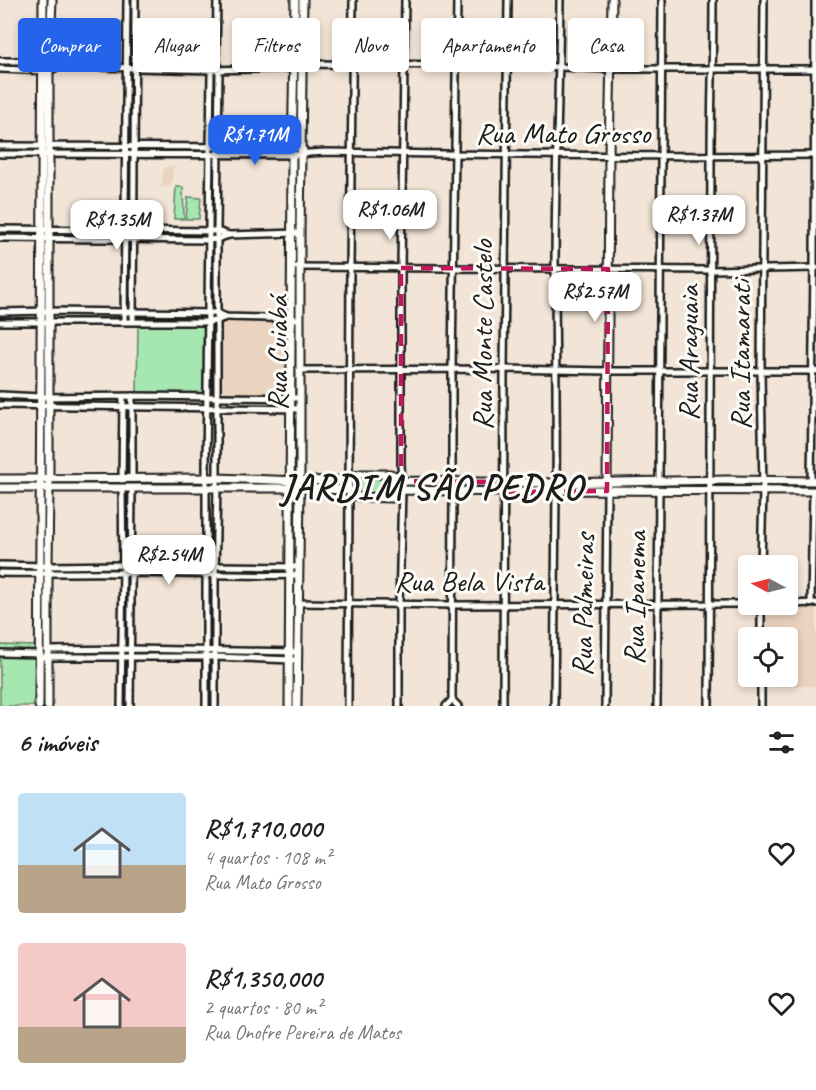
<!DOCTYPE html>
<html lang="pt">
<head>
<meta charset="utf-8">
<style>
  body { margin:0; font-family:Caveat,sans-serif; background:#f6f6f6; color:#222; height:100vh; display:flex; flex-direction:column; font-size:22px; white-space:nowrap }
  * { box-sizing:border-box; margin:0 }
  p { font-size:20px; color:#767676 }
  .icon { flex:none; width:33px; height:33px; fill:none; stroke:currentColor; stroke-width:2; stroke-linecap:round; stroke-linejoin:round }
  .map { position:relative; height:706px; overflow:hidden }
  .details { display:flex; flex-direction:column; background:#fff; flex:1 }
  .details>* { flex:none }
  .guide { position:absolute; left:18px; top:18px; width:780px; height:54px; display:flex; gap:12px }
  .needle { width:39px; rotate:277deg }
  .buttons { position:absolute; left:738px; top:555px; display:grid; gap:12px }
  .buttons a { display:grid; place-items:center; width:60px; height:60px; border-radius:6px; background:#fff; box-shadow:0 3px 9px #0003; font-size:30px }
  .price { position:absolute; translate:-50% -51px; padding:0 14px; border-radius:12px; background:#fff; color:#222; font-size:20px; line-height:39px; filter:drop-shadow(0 2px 3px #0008) }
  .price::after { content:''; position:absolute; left:50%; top:36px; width:18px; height:14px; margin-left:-9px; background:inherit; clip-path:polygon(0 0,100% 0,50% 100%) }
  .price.active { background:#2563eb; color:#fff }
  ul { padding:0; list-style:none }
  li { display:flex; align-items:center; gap:18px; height:150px; padding:0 18px }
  li span { display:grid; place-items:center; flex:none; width:168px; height:120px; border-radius:6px; color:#555 }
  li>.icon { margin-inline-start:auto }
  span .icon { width:72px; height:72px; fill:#fffc; stroke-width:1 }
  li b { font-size:26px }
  h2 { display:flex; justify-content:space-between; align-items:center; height:72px; padding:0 18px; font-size:26px }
  .chip { padding:0 21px; border-radius:6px; background:#fff; box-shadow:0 3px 9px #0003; font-size:21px; line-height:54px }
  .chip.active { background:#2563eb; color:#fff }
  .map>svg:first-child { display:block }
  .built { fill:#ead3bf }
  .green { fill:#a6e7b1; stroke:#618266; stroke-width:1.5 }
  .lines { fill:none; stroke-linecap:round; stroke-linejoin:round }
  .street-casing { stroke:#1c1c1c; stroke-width:10 }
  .secondary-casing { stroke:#1c1c1c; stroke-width:11 }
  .street { stroke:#fdfcf7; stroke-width:5 }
  .secondary { stroke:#fdfcf7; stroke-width:7 }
  .marked { fill:none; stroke:#c2185b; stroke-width:4.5; stroke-dasharray:12 8; stroke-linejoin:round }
  .labels { text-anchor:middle; stroke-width:6; stroke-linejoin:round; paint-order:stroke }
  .street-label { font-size:30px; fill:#1c1c1c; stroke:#fdfcf7 }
  .district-label { font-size:36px; font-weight:bold; letter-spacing:1.5px; fill:#1c1c1c; stroke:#fdfcf7 }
</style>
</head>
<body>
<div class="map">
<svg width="816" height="706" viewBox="0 0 816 706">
  <rect width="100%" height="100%" fill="#f2e4d6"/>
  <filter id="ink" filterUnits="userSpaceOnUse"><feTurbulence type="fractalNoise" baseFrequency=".0167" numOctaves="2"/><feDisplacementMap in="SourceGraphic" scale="12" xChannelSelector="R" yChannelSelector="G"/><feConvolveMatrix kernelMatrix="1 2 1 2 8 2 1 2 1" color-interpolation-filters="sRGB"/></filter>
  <g filter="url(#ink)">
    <g class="built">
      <polygon points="174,166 171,186 161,187 164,168"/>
      <polygon points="221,321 289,322 287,396 219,395"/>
      <polygon points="764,607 816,607 816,686 764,686 764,677 788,676 788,638 764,637"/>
    </g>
    <g class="green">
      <polygon points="176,187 183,187 184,219 174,219"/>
      <polygon points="188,197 201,198 199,219 186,219"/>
      <polygon points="138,324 206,324 205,394 137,393"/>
      <path d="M392,475L399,482V489L396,495L362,496C354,491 352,485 356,477Z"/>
      <polygon points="0,645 35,646 35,706 0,706"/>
    </g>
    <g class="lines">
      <defs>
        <g id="street">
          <polyline points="0,61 50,61 59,66"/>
          <polyline points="0,69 49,71 59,66 211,70 294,68 298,68 303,64 507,65 611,69 816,69"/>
          <polyline points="0,146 292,147 301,148 304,150"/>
          <path d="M0,154L301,155L309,153L326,152C489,155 653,157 816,155"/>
          <polyline points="0,229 217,231 229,235 300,233"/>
          <polyline points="0,238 209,240 217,239 229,235"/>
          <polyline points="296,267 711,270 816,268"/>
          <polyline points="0,312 50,311 216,313 226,317 300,319"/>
          <polyline points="124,321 127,0"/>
          <polyline points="133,321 135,0"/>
          <polyline points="0,322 208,322 216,321 226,317"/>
          <polyline points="299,370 504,369 607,371 816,371"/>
          <polyline points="0,395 41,397 137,396 299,398"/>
          <polyline points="0,405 299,409"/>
          <polyline points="132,479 132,396"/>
          <polyline points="122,480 123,397"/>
          <polyline points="811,481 814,268 815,0"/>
          <polyline points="452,482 452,370 457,0"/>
          <polyline points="659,482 662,0"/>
          <path d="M556,483C557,411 555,340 555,269C555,179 559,90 560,0"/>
          <polyline points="0,565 48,566 123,565 298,567"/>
          <polyline points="761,566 763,490 761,371 764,0"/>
          <path d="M0,573C41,574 82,572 124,573C182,573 240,577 298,575"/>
          <polyline points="298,603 452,605 748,604"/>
          <polyline points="761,604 761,638"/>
          <polyline points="788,604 816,603"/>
          <polyline points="811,604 813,491"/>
          <polyline points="47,650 131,649 297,652"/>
          <polyline points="0,653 40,654"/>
          <polyline points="40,657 214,657 293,660"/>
          <polyline points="761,676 761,706"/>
          <polyline points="452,700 453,491"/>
          <polyline points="121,706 123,565 122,488"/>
          <polyline points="130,706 132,488"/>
          <polyline points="206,706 206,466 211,70 215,58"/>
          <polyline points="215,706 215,575 217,488 217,231 219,70 216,57 217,0"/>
          <polyline points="348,706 350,268 353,0"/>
          <polyline points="399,706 399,604 402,490 401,463 401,268 405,0"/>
          <polyline points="446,706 452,700 458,706"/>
          <polyline points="503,706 504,369 508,0"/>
          <polyline points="554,706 556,490"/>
          <polyline points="605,706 607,491"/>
          <polyline points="657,706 659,491"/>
          <path d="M709,706C710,524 710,342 711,159C711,106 713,53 713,0"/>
        </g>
        <g id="secondary">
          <polyline points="0,479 217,478 299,481 349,480 355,476 360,474 391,474 396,476 401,481 556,483 727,480 816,481"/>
          <polyline points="607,486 609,155 612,0"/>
          <polyline points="0,488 291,488 349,490 354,495 359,497 391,498 397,497 402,490 504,492 556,490 816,491"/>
          <polyline points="39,706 43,0"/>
          <polyline points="48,706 48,566 49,488 49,71 52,0"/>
          <polyline points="289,706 292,155 295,0"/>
          <polyline points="297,706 300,488 300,233 303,0"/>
        </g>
      </defs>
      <use href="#street" class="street-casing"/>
      <use href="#secondary" class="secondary-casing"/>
      <use href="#street" class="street"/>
      <use href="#secondary" class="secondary"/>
    </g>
  </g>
  <path class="marked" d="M401,268L608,269L607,491L504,492V482L401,481Z"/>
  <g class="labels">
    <g class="street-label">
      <text x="563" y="143">Rua Mato Grosso</text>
      <text transform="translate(482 335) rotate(-90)" y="10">Rua Monte Castelo</text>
      <text transform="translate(277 353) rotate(-90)" y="10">Rua Cuiabá</text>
      <text transform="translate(688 353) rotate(-90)" y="10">Rua Araguaia</text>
      <text transform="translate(740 355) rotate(-90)" y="10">Rua Itamarati</text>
      <text x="469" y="591">Rua Bela Vista</text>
      <text transform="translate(635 598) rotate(-89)" y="10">Rua Ipanema</text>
      <text transform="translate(583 605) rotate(-89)" y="10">Rua Palmeiras</text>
    </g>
    <g class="district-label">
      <text x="432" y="499">JARDIM SÃO PEDRO</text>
    </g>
  </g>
</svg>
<div class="buttons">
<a><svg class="needle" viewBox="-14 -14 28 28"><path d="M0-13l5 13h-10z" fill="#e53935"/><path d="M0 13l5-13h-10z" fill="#767676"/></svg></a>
<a><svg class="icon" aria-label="locate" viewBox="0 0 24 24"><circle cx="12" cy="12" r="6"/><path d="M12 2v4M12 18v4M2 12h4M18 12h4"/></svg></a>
</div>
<b class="price active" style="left:255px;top:166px">R$1.71M</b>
<b class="price" style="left:390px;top:241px">R$1.06M</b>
<b class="price" style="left:699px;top:246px">R$1.37M</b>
<b class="price" style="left:117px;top:251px">R$1.35M</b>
<b class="price" style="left:595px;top:323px">R$2.57M</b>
<b class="price" style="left:169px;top:586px">R$2.54M</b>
<div class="guide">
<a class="chip active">Comprar</a>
<a class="chip">Alugar</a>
<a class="chip">Filtros</a>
<a class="chip">Novo</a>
<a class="chip">Apartamento</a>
<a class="chip">Casa</a>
</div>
</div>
<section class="details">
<h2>6 imóveis<svg class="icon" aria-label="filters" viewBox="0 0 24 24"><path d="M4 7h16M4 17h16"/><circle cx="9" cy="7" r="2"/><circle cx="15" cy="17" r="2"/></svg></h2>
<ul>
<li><span style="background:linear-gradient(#bfe0f5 60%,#b9a48a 0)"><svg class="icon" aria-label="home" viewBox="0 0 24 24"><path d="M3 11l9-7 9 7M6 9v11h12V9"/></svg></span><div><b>R$1,710,000</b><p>4 quartos · 108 m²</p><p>Rua Mato Grosso</p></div><svg class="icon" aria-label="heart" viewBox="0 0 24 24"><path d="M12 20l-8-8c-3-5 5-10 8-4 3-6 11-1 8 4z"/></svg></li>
<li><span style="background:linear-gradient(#f6c9c9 70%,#b9a48a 0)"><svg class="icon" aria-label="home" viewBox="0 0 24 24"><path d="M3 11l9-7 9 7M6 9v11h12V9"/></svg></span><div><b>R$1,350,000</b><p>2 quartos · 80 m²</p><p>Rua Onofre Pereira de Matos</p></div><svg class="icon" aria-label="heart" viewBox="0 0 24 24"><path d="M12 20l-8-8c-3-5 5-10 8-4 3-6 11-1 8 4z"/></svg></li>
</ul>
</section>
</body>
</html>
